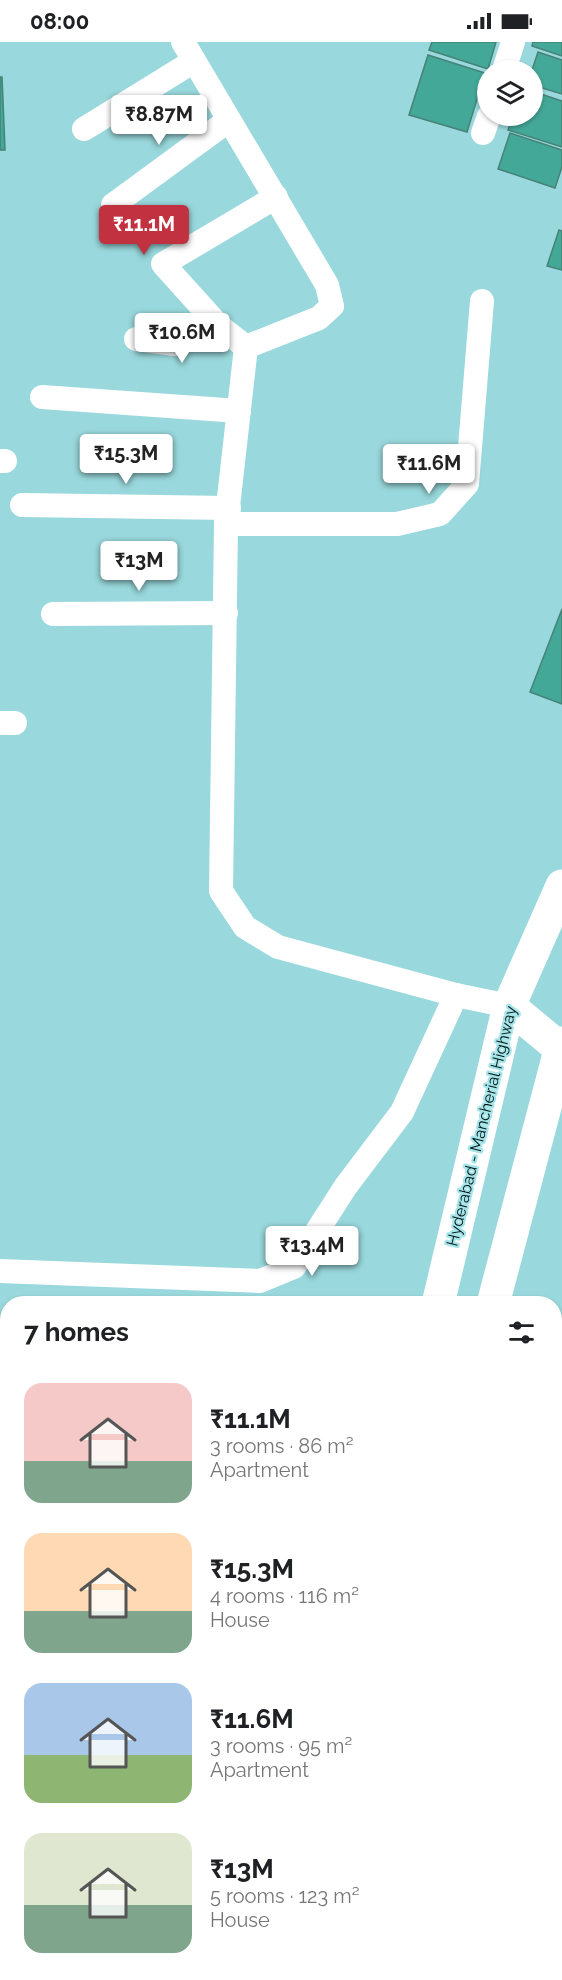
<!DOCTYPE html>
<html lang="en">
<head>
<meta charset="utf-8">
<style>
  body { margin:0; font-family:Raleway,sans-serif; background:#f6f6f6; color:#202124; height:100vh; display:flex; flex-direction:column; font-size:22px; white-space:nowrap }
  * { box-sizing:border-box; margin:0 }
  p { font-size:20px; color:#757577 }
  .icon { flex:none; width:33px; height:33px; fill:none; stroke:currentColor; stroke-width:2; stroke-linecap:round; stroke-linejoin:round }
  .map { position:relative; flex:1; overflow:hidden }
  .panel { position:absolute; left:0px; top:1254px; width:562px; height:684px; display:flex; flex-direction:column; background:#fff; border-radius:24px 24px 0 0; box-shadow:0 2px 4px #0004 }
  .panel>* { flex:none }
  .fabs { position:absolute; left:477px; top:18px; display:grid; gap:12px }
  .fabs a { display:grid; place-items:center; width:66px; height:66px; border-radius:50%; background:#fff; box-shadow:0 2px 4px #0004; font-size:30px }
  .price { position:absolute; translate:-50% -51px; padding:0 14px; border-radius:6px; background:#fff; color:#222; font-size:20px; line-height:39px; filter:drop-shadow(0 2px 3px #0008) }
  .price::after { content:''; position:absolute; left:50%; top:36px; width:18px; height:14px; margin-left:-9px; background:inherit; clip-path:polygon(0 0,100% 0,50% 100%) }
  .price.selected { background:#c1313f; color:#fff }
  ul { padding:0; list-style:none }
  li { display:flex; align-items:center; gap:18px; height:150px; padding:0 24px }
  li span { display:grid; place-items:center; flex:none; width:168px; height:120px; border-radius:18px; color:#555 }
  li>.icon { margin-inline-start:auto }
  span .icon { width:72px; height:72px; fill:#fffc; stroke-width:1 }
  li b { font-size:26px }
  h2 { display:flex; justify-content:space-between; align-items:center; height:72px; padding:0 24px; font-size:26px }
  .status { display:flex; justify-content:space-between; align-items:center; height:42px; padding:0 30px; background:#fff; direction:ltr }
  .status svg { height:16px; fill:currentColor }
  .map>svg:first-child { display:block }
  .building { fill:#43a897; stroke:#478277; stroke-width:1.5 }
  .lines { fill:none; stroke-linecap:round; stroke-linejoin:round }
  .lane { stroke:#fff; stroke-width:12 }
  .street { stroke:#fff; stroke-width:24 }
  .secondary { stroke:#fff; stroke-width:33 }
  .primary { stroke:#fff; stroke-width:33 }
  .labels { text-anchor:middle; stroke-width:4.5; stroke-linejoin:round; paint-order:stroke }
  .street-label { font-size:16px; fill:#001314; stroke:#a5e5e9 }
</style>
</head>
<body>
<div class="status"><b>08:00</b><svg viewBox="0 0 49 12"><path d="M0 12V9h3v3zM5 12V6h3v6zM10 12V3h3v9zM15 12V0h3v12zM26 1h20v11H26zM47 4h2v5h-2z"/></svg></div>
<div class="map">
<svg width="562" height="1938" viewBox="0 0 562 1938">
  <rect width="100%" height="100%" fill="#99d8dc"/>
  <g class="building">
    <polygon points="432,0 496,0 488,27 429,8"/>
    <polygon points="533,0 562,0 562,14 532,4"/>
    <polygon points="538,10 562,18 562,52 532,43 532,28"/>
    <polygon points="428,13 485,31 467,90 409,73"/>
    <polygon points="0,35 2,35 5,108 0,108"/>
    <polygon points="532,49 562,59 562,105 508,88 513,74 532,74"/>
    <polygon points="510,91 562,108 562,125 555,146 498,127"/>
    <polygon points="559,188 562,189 562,228 547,224"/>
    <polygon points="562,567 562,662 530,650"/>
    <polygon points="555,1409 562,1411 562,1439 555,1461"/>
  </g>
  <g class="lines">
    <g class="lane">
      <polyline points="555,1403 562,1406"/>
      <polyline points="555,1462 562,1454"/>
      <polyline points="555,1636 562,1636"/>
    </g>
    <g class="street">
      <polyline points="183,0 327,243 332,264 319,276 246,305 226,482 221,849 245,885 278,905 456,953 509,964"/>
      <polyline points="504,28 513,0"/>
      <polyline points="84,87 194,19"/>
      <polyline points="483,91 489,74"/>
      <polyline points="113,163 229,78"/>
      <polyline points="136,297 175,302 219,284"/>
      <polyline points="246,305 219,284 163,222 276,155"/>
      <polyline points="42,355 239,369"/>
      <polyline points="0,419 5,419"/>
      <polyline points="22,463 229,466"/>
      <polyline points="226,482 397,482 440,472 467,442 482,259"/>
      <polyline points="53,572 226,571"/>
      <polyline points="0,681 15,681"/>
      <polyline points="0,1229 260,1239 294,1225 346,1144 402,1070 456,953"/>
      <polyline points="555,1828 562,1830"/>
    </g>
    <polyline class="secondary" points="509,964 562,1008"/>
    <g class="primary">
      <polyline points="438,1262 509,964 562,844"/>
      <polyline points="493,1262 562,1001"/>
      <polyline points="276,1938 278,1930"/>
      <polyline points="323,1938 325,1930"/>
    </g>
  </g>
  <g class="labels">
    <g class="street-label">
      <text transform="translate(481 1084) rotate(-76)" y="6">Hyderabad - Mancherial Highway</text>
    </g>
  </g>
</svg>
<div class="fabs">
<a><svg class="icon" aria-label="layers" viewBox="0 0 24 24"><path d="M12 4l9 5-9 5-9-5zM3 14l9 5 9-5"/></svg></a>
</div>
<b class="price" style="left:159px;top:104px">₹8.87M</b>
<b class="price selected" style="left:144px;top:214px">₹11.1M</b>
<b class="price" style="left:182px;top:322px">₹10.6M</b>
<b class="price" style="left:126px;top:443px">₹15.3M</b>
<b class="price" style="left:429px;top:453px">₹11.6M</b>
<b class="price" style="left:139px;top:550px">₹13M</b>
<b class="price" style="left:312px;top:1235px">₹13.4M</b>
<section class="panel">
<h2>7 homes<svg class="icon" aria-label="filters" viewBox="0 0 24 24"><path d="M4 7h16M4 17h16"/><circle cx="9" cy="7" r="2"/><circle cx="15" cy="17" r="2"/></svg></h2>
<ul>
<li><span style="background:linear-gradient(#f6c9c9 65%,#7fa58c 0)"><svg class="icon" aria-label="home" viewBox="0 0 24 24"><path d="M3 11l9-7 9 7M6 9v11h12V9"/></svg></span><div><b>₹11.1M</b><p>3 rooms · 86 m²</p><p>Apartment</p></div></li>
<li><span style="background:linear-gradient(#ffd9b3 65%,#7fa58c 0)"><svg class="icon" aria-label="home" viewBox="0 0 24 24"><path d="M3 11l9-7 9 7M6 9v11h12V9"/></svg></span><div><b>₹15.3M</b><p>4 rooms · 116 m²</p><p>House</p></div></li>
<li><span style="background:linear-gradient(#a9c7e8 60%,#8fb573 0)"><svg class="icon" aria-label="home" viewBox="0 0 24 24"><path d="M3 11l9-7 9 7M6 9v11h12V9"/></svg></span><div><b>₹11.6M</b><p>3 rooms · 95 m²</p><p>Apartment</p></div></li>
<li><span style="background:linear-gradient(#dfe7d0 60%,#7fa58c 0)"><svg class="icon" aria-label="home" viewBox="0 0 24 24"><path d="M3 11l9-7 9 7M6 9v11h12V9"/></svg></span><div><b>₹13M</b><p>5 rooms · 123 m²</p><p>House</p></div></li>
</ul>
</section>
</div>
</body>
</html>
